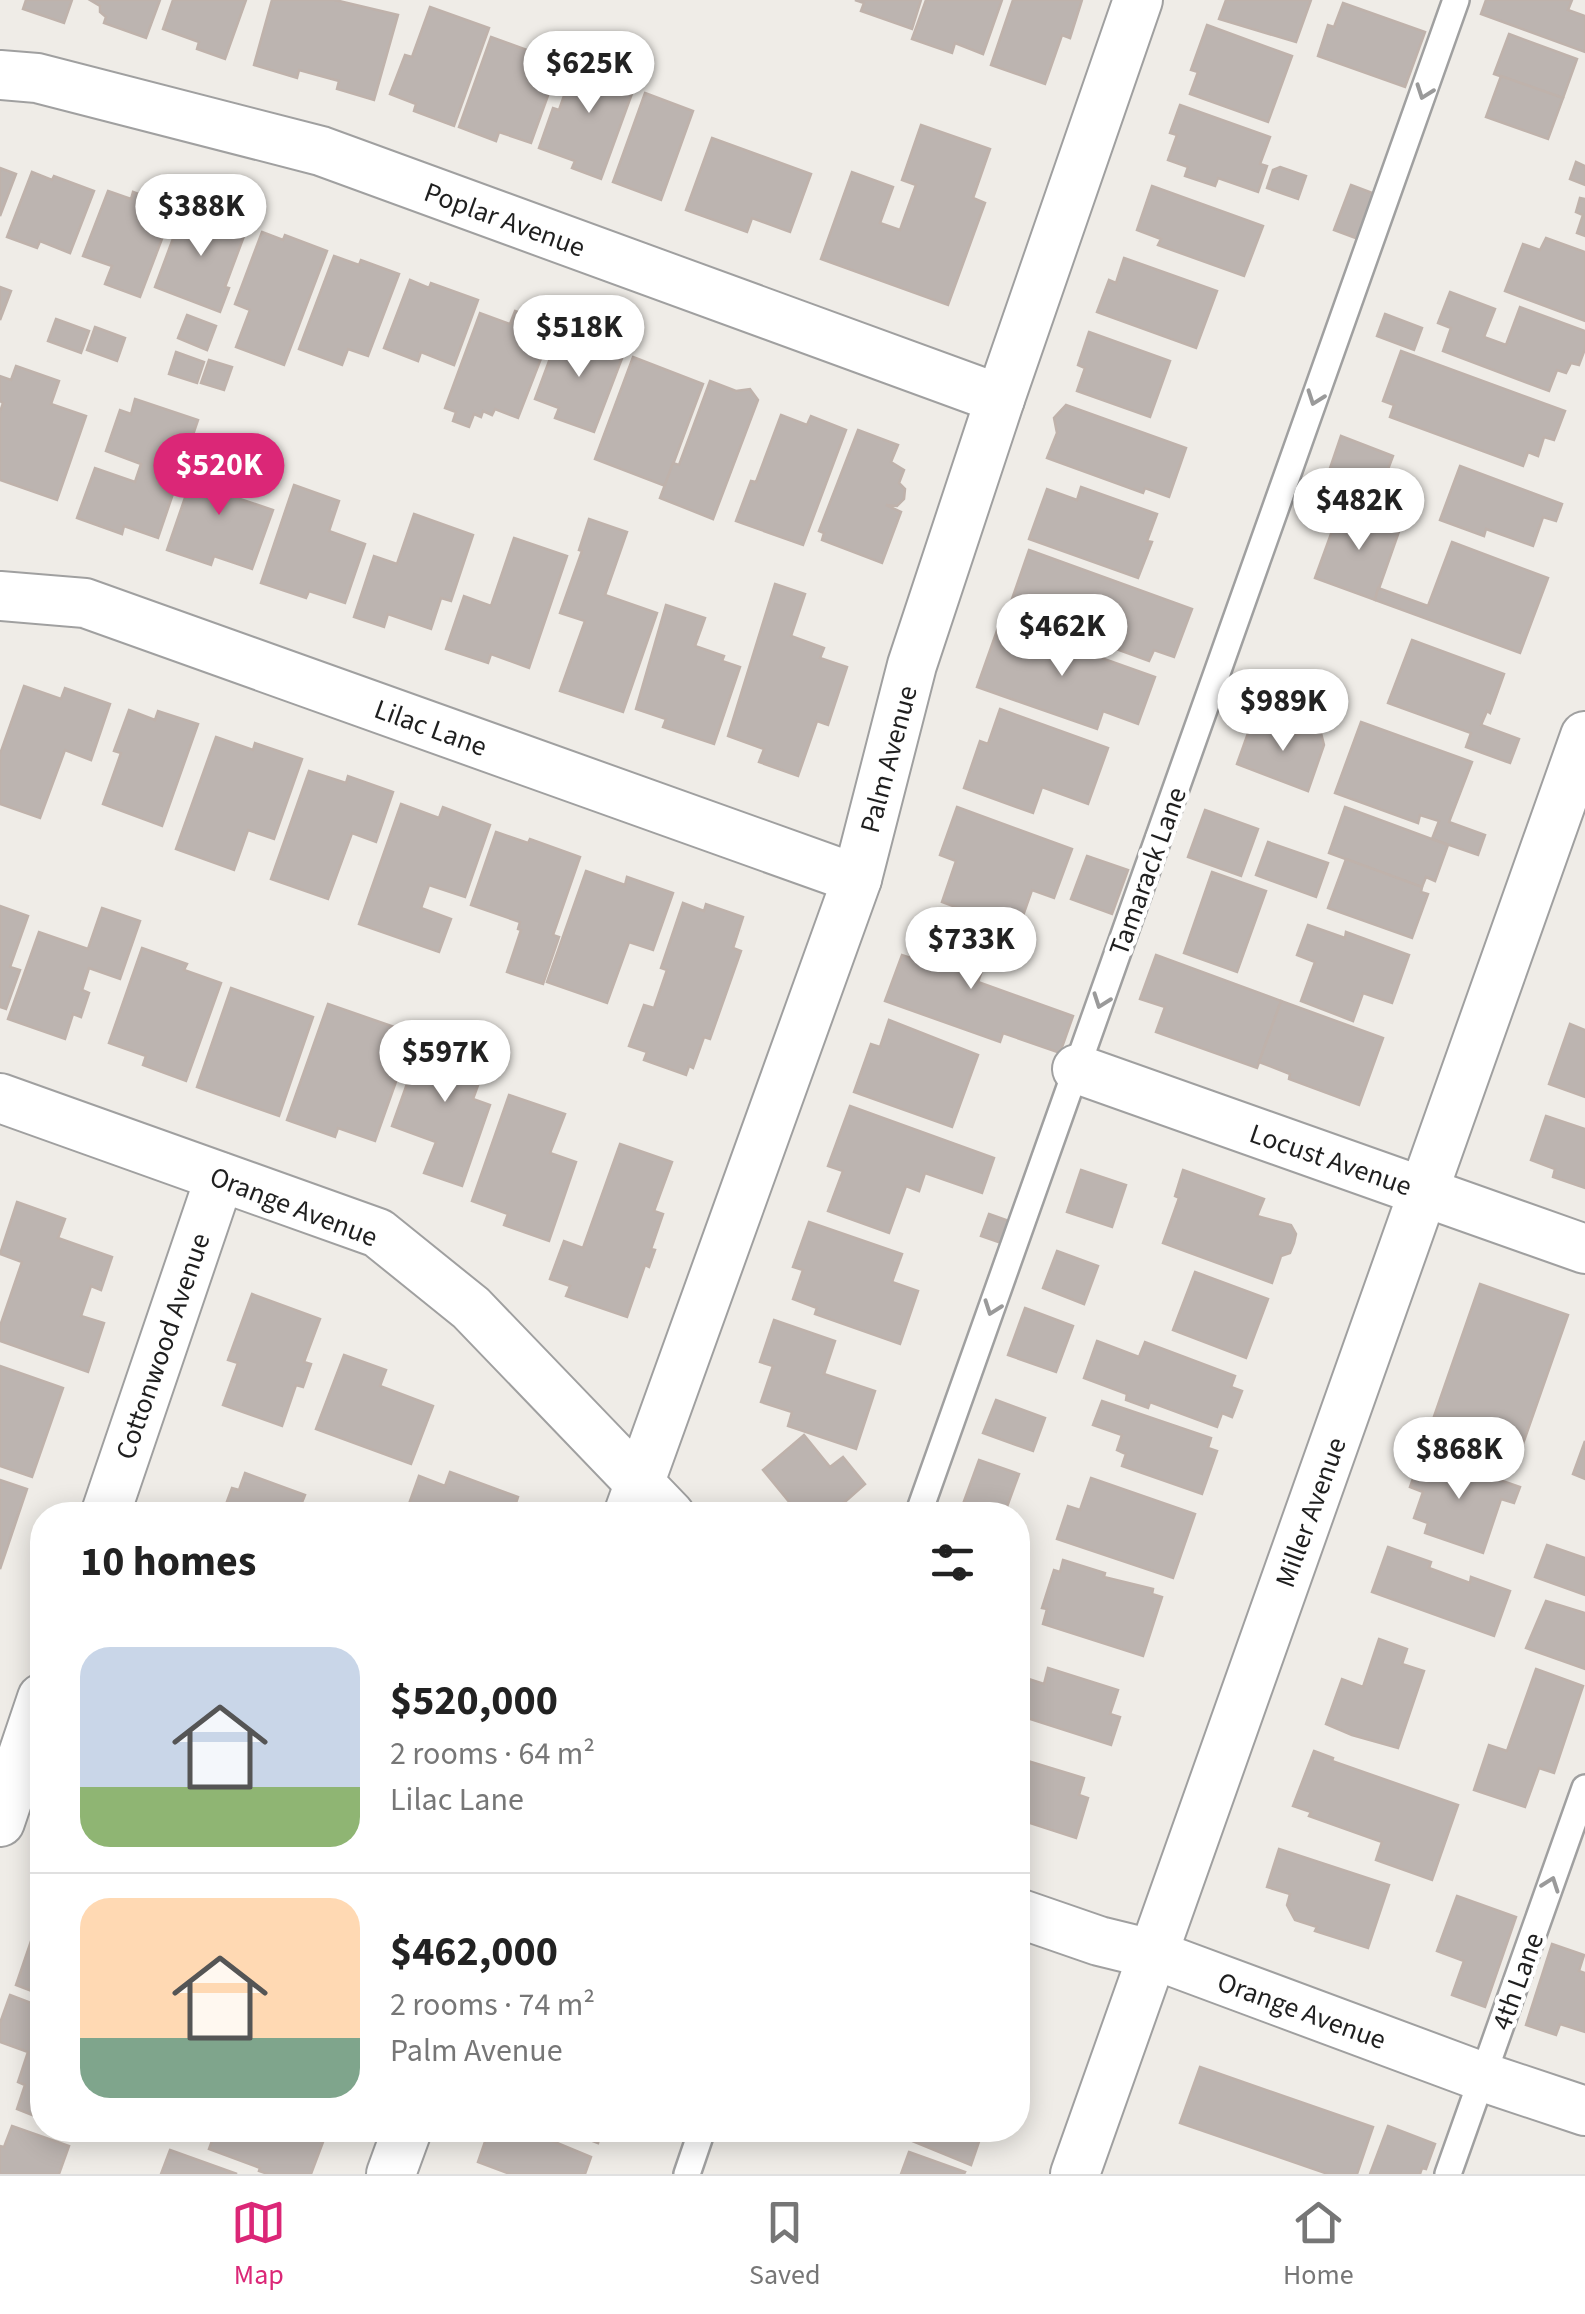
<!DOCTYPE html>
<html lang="en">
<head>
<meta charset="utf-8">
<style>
  body { margin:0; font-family:"Source Sans 3",sans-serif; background:#f2f2f2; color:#222; height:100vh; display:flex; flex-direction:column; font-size:38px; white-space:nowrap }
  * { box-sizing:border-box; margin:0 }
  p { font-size:32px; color:#767676 }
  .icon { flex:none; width:55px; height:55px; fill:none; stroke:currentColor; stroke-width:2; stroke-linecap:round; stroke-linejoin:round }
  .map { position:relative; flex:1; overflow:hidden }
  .side { position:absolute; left:30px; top:1502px; width:1000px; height:640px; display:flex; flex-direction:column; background:#fff; border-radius:40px; box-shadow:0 5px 25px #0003 }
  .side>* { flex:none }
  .price { position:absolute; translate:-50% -85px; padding:0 22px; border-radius:35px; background:#fff; color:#222; font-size:32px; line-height:65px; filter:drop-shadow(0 2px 5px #0008) }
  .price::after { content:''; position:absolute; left:50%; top:60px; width:30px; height:22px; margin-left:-15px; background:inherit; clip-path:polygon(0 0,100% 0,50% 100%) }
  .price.on { background:#db2777; color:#fff }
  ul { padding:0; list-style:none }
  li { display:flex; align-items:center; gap:30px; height:250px; padding:0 50px }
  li+li { border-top:2px solid #e0e0e0 }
  li span { display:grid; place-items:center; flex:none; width:280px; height:200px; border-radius:30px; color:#555 }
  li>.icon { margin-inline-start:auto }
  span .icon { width:120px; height:120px; fill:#fffc; stroke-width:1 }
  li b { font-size:42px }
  h2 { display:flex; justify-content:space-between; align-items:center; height:120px; padding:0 50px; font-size:42px }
  .menu { display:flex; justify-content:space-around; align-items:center; height:140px; border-top:2px solid #e0e0e0; background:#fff; font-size:28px; color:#767676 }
  .menu a { display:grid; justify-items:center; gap:5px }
  .menu .on { color:#db2777 }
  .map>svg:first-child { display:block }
  .building { fill:#bcb4b0; stroke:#bfb2ab; stroke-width:2.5 }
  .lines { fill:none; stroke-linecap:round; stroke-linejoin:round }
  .service-casing { stroke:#a0a0a0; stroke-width:30 }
  .minor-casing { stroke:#a0a0a0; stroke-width:52 }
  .service { stroke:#fff; stroke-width:25 }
  .minor { stroke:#fff; stroke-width:48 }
  .oneway { stroke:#9a9a9a }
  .labels { text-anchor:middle; stroke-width:9; stroke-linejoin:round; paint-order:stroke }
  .street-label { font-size:28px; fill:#1f1f1f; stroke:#fff }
</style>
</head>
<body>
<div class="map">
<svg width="1585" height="2174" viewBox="0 0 1585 2174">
  <rect width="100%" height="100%" fill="#efece7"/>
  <g class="building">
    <polygon points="26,0 72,0 64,23 23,9"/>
    <polygon points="90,0 160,0 146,38 104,23 106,17 100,12 100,6"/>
    <polygon points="173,0 246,0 225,59 197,49 199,42 163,29"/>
    <polygon points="272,0 335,0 398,15 374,100 337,89 339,81 299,70 297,78 254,65"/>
    <polygon points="855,0 921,0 912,29 861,11 864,3"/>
    <polygon points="926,0 1002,0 983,54 955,43 952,53 912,39"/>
    <polygon points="1013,0 1082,0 1070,38 1062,35 1045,84 991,65"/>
    <polygon points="1226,0 1311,0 1296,42 1219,19"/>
    <polygon points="1486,0 1572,0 1568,10 1585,16 1585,52 1481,14"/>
    <polygon points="1343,3 1425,32 1405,87 1318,56 1328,25 1334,27"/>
    <polygon points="430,7 489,28 454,126 414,111 416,104 390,94 405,55 412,57"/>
    <polygon points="1207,25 1292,56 1268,122 1190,94 1198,72 1191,70"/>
    <polygon points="1509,34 1577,59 1563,98 1494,74"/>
    <polygon points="491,37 560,62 531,143 499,132 496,141 459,127"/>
    <polygon points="578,56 638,77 601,179 572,168 575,161 539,148 553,108 559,110"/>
    <polygon points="1501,76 1563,98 1548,139 1486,117"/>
    <polygon points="645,93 693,111 661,200 613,182"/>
    <polygon points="1180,105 1270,137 1260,164 1267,166 1258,192 1218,178 1215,186 1185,176 1188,167 1168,160 1177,135 1170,133"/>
    <polygon points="921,125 990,149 973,198 985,203 948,305 821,259 852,172 893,187 880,223 900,230 916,185 902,180"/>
    <polygon points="712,138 811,174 790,232 752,218 747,232 686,210"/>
    <polygon points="1576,162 1585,166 1585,185 1570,179"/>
    <polygon points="1280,167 1306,176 1298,199 1267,188 1273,170"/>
    <polygon points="0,168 16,174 0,216"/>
    <polygon points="32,172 52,180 54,176 94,191 70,253 40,241 37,248 7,237"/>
    <polygon points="1351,185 1375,194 1358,239 1334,230"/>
    <polygon points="1152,186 1263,226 1244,276 1158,245 1161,239 1137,230"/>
    <polygon points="108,191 131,199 133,192 174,207 140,297 105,284 112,266 83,256"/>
    <polygon points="1580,198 1585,199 1585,236 1577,233 1583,215 1576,212"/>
    <polygon points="184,209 209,219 210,214 247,228 225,287 229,288 220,312 155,287"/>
    <polygon points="262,232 283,240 285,235 327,251 284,365 236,347 250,310 235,304"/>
    <polygon points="1546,238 1585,252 1585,321 1505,291 1523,244 1540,250"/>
    <polygon points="334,256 359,265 361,260 399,274 368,356 348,349 342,365 299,349"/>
    <polygon points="1124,258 1217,291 1196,348 1097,312 1109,280 1116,283"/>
    <polygon points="410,280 429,288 431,283 478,300 454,365 421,352 418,361 384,348"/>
    <polygon points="0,287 11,291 0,320"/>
    <polygon points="1450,292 1495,309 1484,337 1506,345 1520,307 1585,331 1585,349 1579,365 1571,363 1566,373 1557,370 1549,391 1443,351 1451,328 1438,323"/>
    <polygon points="515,311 554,325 518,418 495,409 492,415 483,411 481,417 474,414 469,427 453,421 456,412 445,408 480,313 510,324"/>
    <polygon points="1385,314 1422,328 1414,350 1377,336"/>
    <polygon points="187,315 216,326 207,350 178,338"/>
    <polygon points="56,319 89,331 81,353 48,341"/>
    <polygon points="95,327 125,338 117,361 87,350"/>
    <polygon points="1089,332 1170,361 1150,417 1077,391 1085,368 1078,365"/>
    <polygon points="559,334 585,343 586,339 624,353 594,432 555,418 559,408 535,399"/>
    <polygon points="1401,351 1565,411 1554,440 1544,437 1538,456 1528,452 1523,466 1390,417 1394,405 1383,401"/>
    <polygon points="176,352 204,362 197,383 169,374"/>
    <polygon points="633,357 703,384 665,486 595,459"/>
    <polygon points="209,360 232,367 224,390 201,383"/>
    <polygon points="16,366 59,381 51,404 86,416 57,500 0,480 0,412 3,403 0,401 0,376 11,380"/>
    <polygon points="710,381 736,391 750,389 758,400 713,519 660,498 673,463 679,465"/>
    <polygon points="135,399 198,420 158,538 124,526 122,534 77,518 95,468 135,482 141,464 106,451 120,410 131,414"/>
    <polygon points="1066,405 1186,448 1169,497 1145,488 1143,493 1047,458 1057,433 1054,418"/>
    <polygon points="781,415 807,425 811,416 846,430 803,545 736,521 751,481 756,482"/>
    <polygon points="858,430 898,445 891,462 904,470 899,483 905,489 904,499 897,506 886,505 901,512 882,563 822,540 824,533 819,531"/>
    <polygon points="1341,436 1393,456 1378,496 1327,477"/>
    <polygon points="200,454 244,469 234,497 273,510 252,569 214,556 211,565 167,550"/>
    <polygon points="1460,466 1562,504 1556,521 1543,517 1533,546 1486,529 1484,536 1440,520"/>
    <polygon points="294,485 339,501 329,531 365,544 345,603 309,591 306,598 261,583"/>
    <polygon points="1081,487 1157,514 1147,541 1152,542 1138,578 1029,539 1047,489 1077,500"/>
    <polygon points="1340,509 1367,519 1370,511 1402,523 1375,600 1315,578"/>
    <polygon points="414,514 473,535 451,601 441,598 431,629 388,614 384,627 354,617 374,556 397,564"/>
    <polygon points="589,519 627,532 605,595 657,613 623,712 560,691 585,621 560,613 582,551 579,550"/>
    <polygon points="514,538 567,556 529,668 491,654 488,663 446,649 464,596 491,606"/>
    <polygon points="1452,542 1548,578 1520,653 1375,600 1378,588 1428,606"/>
    <polygon points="1029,550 1192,609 1174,657 1154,650 1149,661 1050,625 1054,614 1012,599"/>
    <polygon points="775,584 805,594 791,636 824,648 820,658 847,667 828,725 817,721 798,776 759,762 764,749 728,736"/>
    <polygon points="666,605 705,618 695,646 724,656 722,661 740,667 714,744 663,727 666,719 636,709"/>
    <polygon points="1000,622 1155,677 1138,724 1103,711 1097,729 977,687"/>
    <polygon points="1412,640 1504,674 1490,713 1487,711 1481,725 1519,739 1510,763 1466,747 1471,733 1388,703"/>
    <polygon points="24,686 61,699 65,688 110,704 91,760 65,750 40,818 0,804 0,754"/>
    <polygon points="1000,709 1108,748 1088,804 1042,787 1033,813 964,788 980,741 988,744"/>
    <polygon points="129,710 155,720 158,711 198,724 162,826 103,804 121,753 114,751"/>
    <polygon points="1253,719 1298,735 1308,726 1321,733 1324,745 1308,791 1237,764"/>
    <polygon points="1361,722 1472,762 1449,822 1485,835 1478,855 1432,839 1439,821 1420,815 1418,823 1335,793"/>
    <polygon points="216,737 253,750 255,743 302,759 274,839 248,830 234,870 176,849"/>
    <polygon points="309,771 346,783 348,776 393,792 376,842 352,833 328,899 271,879"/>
    <polygon points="401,804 439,818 443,807 490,825 465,897 429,885 421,908 451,919 439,952 359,924"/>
    <polygon points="957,807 1072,849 1054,898 1032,890 1018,930 942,902 956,861 940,855"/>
    <polygon points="1345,807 1448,845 1435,881 1426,877 1422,887 1329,853"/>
    <polygon points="1205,810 1258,829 1241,876 1188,857"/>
    <polygon points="496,832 528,843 530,839 580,857 553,935 559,937 543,984 507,972 521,930 518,929 520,922 471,905"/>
    <polygon points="1268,842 1328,863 1316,897 1256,875"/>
    <polygon points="1087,856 1128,870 1112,914 1071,899"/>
    <polygon points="1346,859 1422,887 1421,892 1428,894 1412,938 1328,908"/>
    <polygon points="586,871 625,885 627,877 673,893 653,950 629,942 607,1003 547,982"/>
    <polygon points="1212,872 1266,891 1237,972 1184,953"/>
    <polygon points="683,903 704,911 706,904 743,917 733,948 741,951 710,1039 704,1037 693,1068 689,1066 686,1075 644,1060 647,1052 629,1046 644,1005 654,1008 667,970 661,968"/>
    <polygon points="0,906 28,916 10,967 20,970 6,1009 0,1007"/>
    <polygon points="102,908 140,921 120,979 89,968 82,990 89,993 81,1017 73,1014 65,1039 8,1019 39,932 88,949"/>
    <polygon points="935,919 993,940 978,982 1073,1016 1060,1053 1003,1033 1000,1042 885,1001 902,955 920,961"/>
    <polygon points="1308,925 1345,938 1346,932 1409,955 1392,1003 1363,993 1353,1021 1301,1001 1315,962 1297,955"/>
    <polygon points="142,948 187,964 184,970 221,983 186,1081 143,1065 146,1056 109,1043"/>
    <polygon points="1156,955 1281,1001 1257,1068 1156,1032 1165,1007 1140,999"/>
    <polygon points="231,988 313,1017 279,1116 197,1087"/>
    <polygon points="1281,1001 1383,1038 1359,1105 1289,1079 1290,1074 1259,1062"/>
    <polygon points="328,1004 406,1031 393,1070 399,1073 375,1141 338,1128 335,1137 287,1120"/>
    <polygon points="889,1020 978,1055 952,1127 854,1092 871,1044 880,1047"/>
    <polygon points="1570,1024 1585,1030 1585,1097 1549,1084"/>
    <polygon points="425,1033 489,1055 473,1099 490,1105 462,1186 424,1173 436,1142 392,1126"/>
    <polygon points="509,1095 565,1114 550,1153 576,1162 549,1241 504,1225 508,1214 472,1201"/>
    <polygon points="850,1106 994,1158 982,1193 925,1173 919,1191 906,1186 889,1233 828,1211 843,1171 828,1166"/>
    <polygon points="1546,1116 1585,1129 1585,1188 1553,1177 1555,1169 1531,1160"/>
    <polygon points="620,1144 672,1162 654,1211 663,1214 651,1249 655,1250 649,1267 645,1265 627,1317 566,1296 570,1286 550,1279 564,1241 583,1248"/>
    <polygon points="1081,1170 1126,1185 1112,1227 1067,1212"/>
    <polygon points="1183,1170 1264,1199 1257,1216 1291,1225 1296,1234 1294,1243 1290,1253 1281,1256 1272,1283 1163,1243 1179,1198 1175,1196"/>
    <polygon points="17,1202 65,1219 58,1238 112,1257 101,1290 91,1286 81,1316 104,1323 88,1372 0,1341 0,1326 22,1262 0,1254"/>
    <polygon points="989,1214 1009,1221 1001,1243 981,1236"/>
    <polygon points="809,1222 902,1254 892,1282 918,1291 900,1344 815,1314 817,1308 793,1299 803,1270 793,1267"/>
    <polygon points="1057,1251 1098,1266 1084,1304 1043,1288"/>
    <polygon points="1195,1272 1268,1299 1246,1358 1173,1330"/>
    <polygon points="1480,1284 1568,1315 1518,1458 1430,1428"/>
    <polygon points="252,1294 320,1319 304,1362 311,1364 303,1387 296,1385 282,1426 223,1405 238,1363 228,1360"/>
    <polygon points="1025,1308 1073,1326 1056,1372 1008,1355"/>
    <polygon points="774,1320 835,1341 824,1374 875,1391 856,1449 788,1426 792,1412 761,1402 773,1366 760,1362"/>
    <polygon points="1097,1341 1139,1357 1145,1342 1235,1376 1231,1387 1242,1391 1232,1417 1222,1413 1217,1427 1150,1402 1148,1408 1126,1400 1127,1394 1084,1378"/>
    <polygon points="344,1355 386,1370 380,1386 433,1406 411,1464 316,1429"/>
    <polygon points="0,1366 63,1388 32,1477 0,1466"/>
    <polygon points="996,1400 1045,1418 1033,1451 983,1433"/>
    <polygon points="1102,1401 1211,1438 1208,1448 1217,1451 1202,1494 1122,1466 1126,1454 1117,1450 1122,1435 1093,1425"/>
    <polygon points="804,1435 830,1467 843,1457 865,1484 838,1508 843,1515 777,1515 790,1503 763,1470"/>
    <polygon points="1585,1441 1585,1479 1573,1474"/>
    <polygon points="1422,1453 1520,1487 1514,1503 1501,1499 1483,1553 1425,1533 1428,1523 1414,1518 1423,1492 1410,1487"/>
    <polygon points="979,1460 1019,1474 1004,1515 994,1515 963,1504"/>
    <polygon points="450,1472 518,1497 512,1515 405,1515 419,1476 445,1486"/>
    <polygon points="245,1473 305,1495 297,1515 222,1515 232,1488 239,1490"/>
    <polygon points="1091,1478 1195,1514 1173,1578 1057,1539 1068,1506 1080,1510"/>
    <polygon points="0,1480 27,1489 0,1569"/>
    <polygon points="186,1504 217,1515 182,1515"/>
    <polygon points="1547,1545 1585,1558 1585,1595 1535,1577"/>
    <polygon points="1388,1547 1431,1562 1429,1568 1470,1583 1471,1577 1510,1591 1494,1636 1372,1592"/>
    <polygon points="1063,1560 1105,1573 1104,1577 1153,1589 1152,1594 1162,1597 1143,1656 1043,1624 1047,1609 1042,1608 1054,1570 1060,1572"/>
    <polygon points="1546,1601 1585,1613 1585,1669 1526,1648"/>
    <polygon points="1379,1639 1407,1649 1402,1664 1424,1671 1398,1748 1352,1735 1326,1724 1342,1679 1363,1687"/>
    <polygon points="1048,1668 1118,1690 1110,1714 1120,1717 1111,1745 1018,1715 1018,1696 1023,1677 1044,1684"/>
    <polygon points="1536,1669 1583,1686 1554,1773 1539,1768 1525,1807 1474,1790 1489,1745 1507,1751"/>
    <polygon points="1314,1751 1333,1758 1332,1761 1458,1805 1432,1880 1376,1860 1382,1842 1309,1816 1311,1812 1293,1806"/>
    <polygon points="1018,1758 1084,1778 1079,1795 1088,1798 1076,1838 1018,1819"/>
    <polygon points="1279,1849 1389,1885 1368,1948 1315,1931 1317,1927 1295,1920 1287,1905 1290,1894 1267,1887"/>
    <polygon points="1457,1896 1516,1917 1485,2007 1452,1995 1464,1961 1437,1951"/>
    <polygon points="31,1941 42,1945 42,1995 16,1985"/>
    <polygon points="1552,1944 1584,1955 1579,1971 1585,1973 1585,2032 1560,2024 1556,2035 1526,2025"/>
    <polygon points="10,1995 42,2007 42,2119 17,2109 25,2085 18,2082 28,2052 0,2042 0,2023"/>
    <polygon points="1200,2067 1373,2127 1357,2174 1328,2174 1180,2123"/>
    <polygon points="12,2126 69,2146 59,2174 0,2174 0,2146 4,2147"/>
    <polygon points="1388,2126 1435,2144 1426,2169 1422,2168 1420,2174 1370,2174"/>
    <polygon points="216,2130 291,2130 323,2142 311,2174 268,2174 259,2171 260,2168 209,2149"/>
    <polygon points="489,2130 526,2130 591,2157 585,2174 510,2174 478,2162"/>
    <polygon points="564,2130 602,2130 598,2143"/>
    <polygon points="872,2130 983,2130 971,2165 893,2133 891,2139"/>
    <polygon points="170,2150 237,2174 161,2174"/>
    <polygon points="909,2152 965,2172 964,2174 901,2174"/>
  </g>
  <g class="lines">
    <defs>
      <g id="service">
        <polyline points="918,1515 1456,0"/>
        <polyline points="687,2174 702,2130"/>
        <polyline points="1448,2174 1585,1788"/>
      </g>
      <g id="minor">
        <polyline points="0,75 37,78 321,151 1000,399"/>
        <polyline points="0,596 85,603 857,879"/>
        <polyline points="1077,1069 1585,1249"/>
        <polyline points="0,1098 378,1233 471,1308 670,1515"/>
        <polyline points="105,1515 220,1177"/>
        <polyline points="628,1515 857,879 912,665 1000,399 1138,0"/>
        <polyline points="0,1822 42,1698"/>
        <polyline points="1018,1913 1099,1941 1152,1954 1483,2077 1585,2111"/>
        <polyline points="391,2174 407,2130"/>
        <polyline points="1075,2174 1585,736"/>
      </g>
    </defs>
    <use href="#service" class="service-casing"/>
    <use href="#minor" class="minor-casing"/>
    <use href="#service" class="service"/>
    <use href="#minor" class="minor"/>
  </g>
  <defs><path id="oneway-chevron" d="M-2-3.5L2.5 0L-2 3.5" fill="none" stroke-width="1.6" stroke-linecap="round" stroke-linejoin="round" transform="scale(2.5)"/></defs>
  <g class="oneway">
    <use href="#oneway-chevron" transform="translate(1424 92) rotate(110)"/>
    <use href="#oneway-chevron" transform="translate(1315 398) rotate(110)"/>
    <use href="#oneway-chevron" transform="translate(1101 1001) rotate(110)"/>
    <use href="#oneway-chevron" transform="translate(992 1308) rotate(110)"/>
    <use href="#oneway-chevron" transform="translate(1551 1884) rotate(-70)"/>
  </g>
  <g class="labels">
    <g class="street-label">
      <text transform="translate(505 219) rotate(20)" y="10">Poplar Avenue</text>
      <text transform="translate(431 727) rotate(20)" y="10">Lilac Lane</text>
      <text transform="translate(888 759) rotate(-75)" y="10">Palm Avenue</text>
      <text transform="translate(1147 871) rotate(-70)" y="10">Tamarack Lane</text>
      <text transform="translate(1331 1159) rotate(19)" y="10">Locust Avenue</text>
      <text transform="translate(294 1206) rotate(21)" y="10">Orange Avenue</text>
      <text transform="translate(162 1346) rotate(-71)" y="10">Cottonwood Avenue</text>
      <text transform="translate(1310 1512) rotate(-70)" y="10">Miller Avenue</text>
      <text transform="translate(1517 1981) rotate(-70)" y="10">4th Lane</text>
      <text transform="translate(1302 2010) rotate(20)" y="10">Orange Avenue</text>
    </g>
  </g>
</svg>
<b class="price" style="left:589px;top:116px">$625K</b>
<b class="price" style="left:201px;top:259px">$388K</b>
<b class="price" style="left:579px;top:380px">$518K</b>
<b class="price on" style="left:219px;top:518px">$520K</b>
<b class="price" style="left:1359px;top:553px">$482K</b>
<b class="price" style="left:1062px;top:679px">$462K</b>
<b class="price" style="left:1283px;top:754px">$989K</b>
<b class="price" style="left:971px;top:992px">$733K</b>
<b class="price" style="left:445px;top:1105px">$597K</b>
<b class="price" style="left:1459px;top:1502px">$868K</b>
<section class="side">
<h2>10 homes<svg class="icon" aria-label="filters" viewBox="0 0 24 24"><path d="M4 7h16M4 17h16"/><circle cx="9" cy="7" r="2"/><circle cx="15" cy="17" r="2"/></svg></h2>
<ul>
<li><span style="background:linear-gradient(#c9d6e8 70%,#8fb573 0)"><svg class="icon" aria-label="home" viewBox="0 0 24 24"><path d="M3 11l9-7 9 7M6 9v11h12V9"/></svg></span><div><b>$520,000</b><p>2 rooms · 64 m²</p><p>Lilac Lane</p></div></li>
<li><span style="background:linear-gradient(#ffd9b3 70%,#7fa58c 0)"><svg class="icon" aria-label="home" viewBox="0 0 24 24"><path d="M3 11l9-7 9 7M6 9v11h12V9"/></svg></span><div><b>$462,000</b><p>2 rooms · 74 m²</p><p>Palm Avenue</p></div></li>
</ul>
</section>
</div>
<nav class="menu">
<a class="on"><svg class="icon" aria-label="map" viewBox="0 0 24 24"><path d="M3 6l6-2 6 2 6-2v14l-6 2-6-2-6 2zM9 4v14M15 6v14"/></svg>Map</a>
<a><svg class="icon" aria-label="saved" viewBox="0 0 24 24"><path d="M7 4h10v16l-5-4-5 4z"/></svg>Saved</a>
<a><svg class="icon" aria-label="home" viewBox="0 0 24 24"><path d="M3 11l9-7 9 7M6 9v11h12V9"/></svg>Home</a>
</nav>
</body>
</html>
